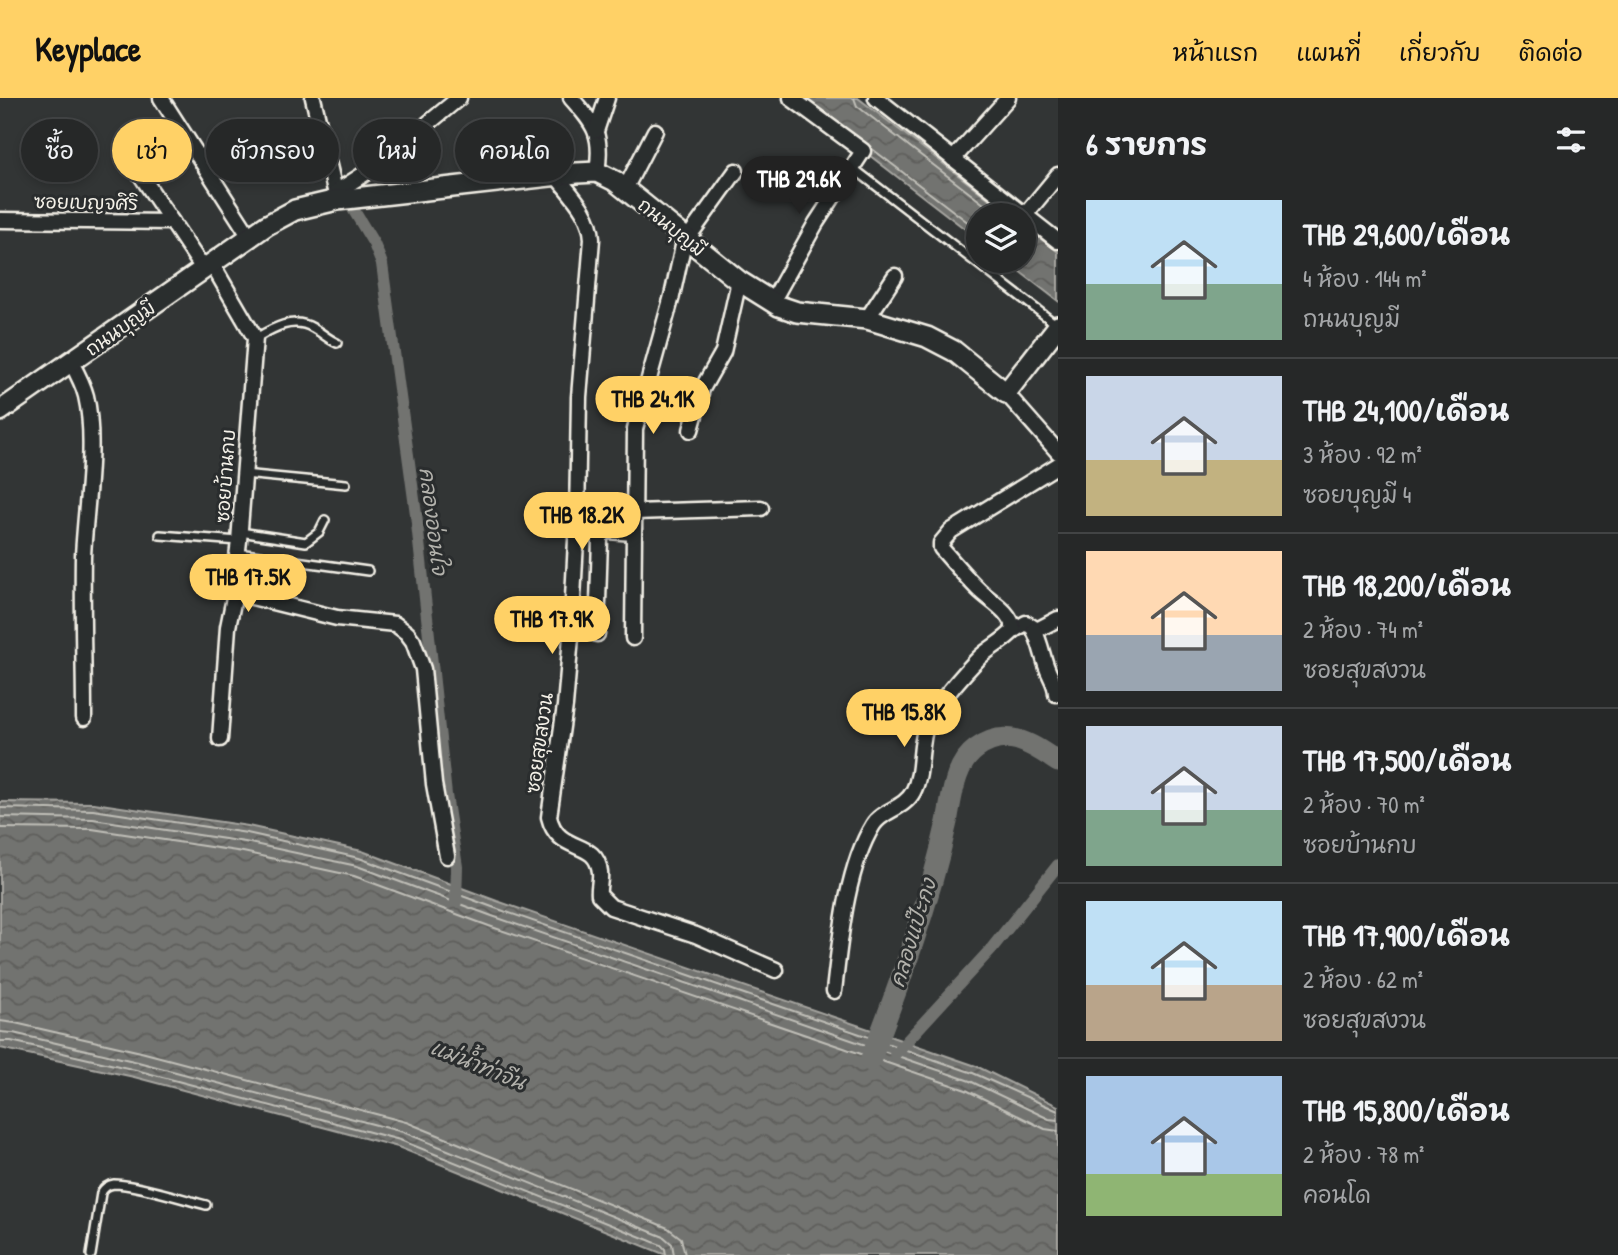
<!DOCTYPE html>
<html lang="th">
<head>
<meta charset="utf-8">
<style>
  body { margin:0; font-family:"Patrick Hand","Playpen Sans Thai",sans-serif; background:#323434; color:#f1f3f6; height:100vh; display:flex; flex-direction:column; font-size:26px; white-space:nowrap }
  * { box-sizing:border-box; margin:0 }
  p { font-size:23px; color:#a4a6a8 }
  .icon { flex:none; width:38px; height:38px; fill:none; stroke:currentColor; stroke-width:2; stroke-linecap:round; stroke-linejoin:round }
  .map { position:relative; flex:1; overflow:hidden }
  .drawer { display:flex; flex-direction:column; background:#262828; width:560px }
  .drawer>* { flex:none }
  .hud { position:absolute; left:21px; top:21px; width:665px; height:63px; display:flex; gap:14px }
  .buttons { position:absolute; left:966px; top:105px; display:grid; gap:14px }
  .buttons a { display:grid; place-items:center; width:70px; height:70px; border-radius:50%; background:#262828; box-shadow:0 4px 10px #0003,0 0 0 2px #424445; font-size:35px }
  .price { position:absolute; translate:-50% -60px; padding:0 16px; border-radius:24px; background:#ffd166; color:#111; font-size:23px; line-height:46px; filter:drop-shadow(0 2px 4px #0008) }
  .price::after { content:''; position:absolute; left:50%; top:42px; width:21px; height:16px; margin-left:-10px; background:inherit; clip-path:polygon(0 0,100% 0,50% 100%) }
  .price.selected { background:#222; color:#fff }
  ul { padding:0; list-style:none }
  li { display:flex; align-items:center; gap:21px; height:175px; padding:0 28px }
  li+li { border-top:2px solid #424445 }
  li span { display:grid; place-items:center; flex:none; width:196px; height:140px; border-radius:0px; color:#555 }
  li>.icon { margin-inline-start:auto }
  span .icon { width:84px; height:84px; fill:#fffc; stroke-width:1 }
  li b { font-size:30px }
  h2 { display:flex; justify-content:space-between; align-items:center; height:84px; padding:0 28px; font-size:30px }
  .chip { padding:0 24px; border-radius:32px; background:#262828; box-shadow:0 4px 10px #0003,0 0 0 2px #424445; font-size:24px; line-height:63px }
  .chip.selected { background:#ffd166; color:#111 }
  header { display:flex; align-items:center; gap:42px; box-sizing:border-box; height:98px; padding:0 35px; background:#ffd166; color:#111 }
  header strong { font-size:33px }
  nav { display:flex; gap:38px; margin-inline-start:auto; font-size:24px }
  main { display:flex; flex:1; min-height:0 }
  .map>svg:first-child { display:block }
  .water { fill:url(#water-waves); stroke:#a6a5a0; stroke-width:2 }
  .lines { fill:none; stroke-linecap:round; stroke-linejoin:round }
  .shore { stroke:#c0bfb8; stroke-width:2 }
  .canal { stroke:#727370; stroke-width:12 }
  .river { stroke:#727370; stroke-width:21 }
  .lane-casing { stroke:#f4f1e8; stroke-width:12 }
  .street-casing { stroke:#f4f1e8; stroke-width:19 }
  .secondary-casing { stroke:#f4f1e8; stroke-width:24 }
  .lane { stroke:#2a2d2e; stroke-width:7 }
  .street { stroke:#2a2d2e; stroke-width:14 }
  .secondary { stroke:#2a2d2e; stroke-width:19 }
  .labels { text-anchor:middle; stroke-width:6; stroke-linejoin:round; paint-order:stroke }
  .street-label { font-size:19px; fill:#f4f1e8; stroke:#2a2d2e }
  .water-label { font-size:21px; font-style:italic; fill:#b3b2ac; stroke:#2a2d2e }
</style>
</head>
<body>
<header>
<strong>Keyplace</strong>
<nav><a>หน้าแรก</a><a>แผนที่</a><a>เกี่ยวกับ</a><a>ติดต่อ</a></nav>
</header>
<main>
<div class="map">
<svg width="1058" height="1157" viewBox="0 0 1058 1157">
  <defs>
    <pattern id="water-waves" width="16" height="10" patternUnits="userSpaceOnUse" patternTransform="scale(1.75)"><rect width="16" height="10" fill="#727370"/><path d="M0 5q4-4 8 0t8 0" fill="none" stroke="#5e5e5b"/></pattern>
  </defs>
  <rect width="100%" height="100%" fill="#323535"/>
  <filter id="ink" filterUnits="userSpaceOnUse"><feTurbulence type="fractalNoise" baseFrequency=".0143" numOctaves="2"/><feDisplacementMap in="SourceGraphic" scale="14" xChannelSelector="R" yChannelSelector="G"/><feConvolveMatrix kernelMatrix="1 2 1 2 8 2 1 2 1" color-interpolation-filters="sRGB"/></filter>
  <g filter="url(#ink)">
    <g class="water">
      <polygon points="795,0 858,0 1010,117 978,117 978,141"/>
      <polygon points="1024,128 1058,154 1058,203 1006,163 1024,163"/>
      <polygon points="0,704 94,705 248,728 362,753 497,803 976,968 1058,1008 1058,1157 666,1157 398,1049 134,979 0,950"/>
    </g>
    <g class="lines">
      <g class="shore">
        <polyline points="854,0 857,8 998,117"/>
        <polyline points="871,50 978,132"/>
        <polyline points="0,710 93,712 247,735 359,760 495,810 973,975 1058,1013"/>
        <polyline points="0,719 93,721 245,744 357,768 492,818 970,983 1049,1021 1058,1022"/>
        <polyline points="0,730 92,731 243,754 354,778 489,828 966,992 1045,1031 1058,1033"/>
        <polyline points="0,923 15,925 141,954 406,1024 668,1130 681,1140 685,1157"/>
        <polyline points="0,934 13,935 138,964 403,1034 664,1139 672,1146 674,1157"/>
        <polyline points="0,943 11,943 136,972 400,1042 661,1147 665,1151 666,1157"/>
      </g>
      <g class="canal">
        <polyline points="353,111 374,146 382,166 416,416 446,697 457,769 456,804"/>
        <polyline points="895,956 992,850 1058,767"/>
      </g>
      <path class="river" d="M870,963C900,885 929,806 947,724C952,699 954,667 976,651C1007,628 1031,646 1058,664"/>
      <defs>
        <g id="lane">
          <polyline points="853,70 1057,227"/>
          <path d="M256,240C273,230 293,218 313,230C322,235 328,241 337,245"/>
          <polyline points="244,376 346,386"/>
          <polyline points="240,434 306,444 319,434 325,422"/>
          <polyline points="160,437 239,443"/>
          <polyline points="238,455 368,473"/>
          <path d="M91,1157L101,1095C104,1090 107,1087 114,1086C135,1086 183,1101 206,1107"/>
        </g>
        <g id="street">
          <polyline points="161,0 250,139"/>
          <polyline points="313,0 337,101"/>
          <path d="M571,0C595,27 603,37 597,74"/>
          <polyline points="876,0 1058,143"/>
          <polyline points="596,33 607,0"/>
          <polyline points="953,61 1008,0"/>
          <polyline points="136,70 204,172"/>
          <path d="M557,79C572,98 591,116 592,141L579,299L577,423L571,539L565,608L549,719C558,757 596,740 600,774C601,782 598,789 599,797L611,809L696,837L776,872"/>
          <polyline points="625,91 655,33"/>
          <polyline points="336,94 375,69 459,0"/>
          <polyline points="1025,117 1058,77"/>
          <polyline points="0,122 172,124"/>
          <polyline points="687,141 736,73"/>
          <polyline points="212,166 255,240 239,443 234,483 236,490 244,497 337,520 395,526 407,535 413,543 423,571 434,686 447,758"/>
          <polyline points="772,204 816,125 863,53 791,0"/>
          <polyline points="867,221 895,178"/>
          <path d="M71,264C77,275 83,286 86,298C97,345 85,410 83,459C82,512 84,566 84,620"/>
          <polyline points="1006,295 1058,354"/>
          <polyline points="691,332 702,291 723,254 739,183"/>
          <polyline points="634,414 761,410"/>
          <polyline points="1014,532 1026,525 1037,532 1058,521"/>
          <path d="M1034,532C1041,546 1042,557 1047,570C1050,579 1056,586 1056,596"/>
          <polyline points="597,536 600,441 602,435 608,433 634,435"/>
          <polyline points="633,540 635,331 672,198 685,139"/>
          <polyline points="220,641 228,529 236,490"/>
          <path d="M834,893C840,843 846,771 873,727C882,712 904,711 913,694C924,673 918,648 927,626C936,607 965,574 980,559C991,549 1004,543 1014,532C1010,512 991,504 978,491C965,478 953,464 941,450V445L951,433L1058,367"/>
        </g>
        <polyline id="secondary" points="0,313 267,127 295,112 337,102 577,75 597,74 615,83 739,183 779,208 797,214 867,221 927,239 954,253 1006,295 1058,228"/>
      </defs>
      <use href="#lane" class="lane-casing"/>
      <use href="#street" class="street-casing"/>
      <use href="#secondary" class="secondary-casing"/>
      <use href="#lane" class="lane"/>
      <use href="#street" class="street"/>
      <use href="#secondary" class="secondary"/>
    </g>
  </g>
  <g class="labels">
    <g class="street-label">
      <text transform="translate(86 104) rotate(1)" y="7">ซอยเบญจศิริ</text>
      <text transform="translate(672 129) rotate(39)" y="7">ถนนบุญมี</text>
      <text transform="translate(120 230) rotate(-35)" y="7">ถนนบุญมี</text>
      <text transform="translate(225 378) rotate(-86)" y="7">ซอยบ้านกบ</text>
      <text transform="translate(539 645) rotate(-82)" y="7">ซอยสุขสงวน</text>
    </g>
    <g class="water-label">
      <text transform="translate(433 423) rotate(83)" y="7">คลองอ่อนใจ</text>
      <text transform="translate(913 835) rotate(-73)" y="7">คลองแป๊ะกง</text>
      <text transform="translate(478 967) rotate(22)" y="7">แม่น้ำท่าจีน</text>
    </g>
  </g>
</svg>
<div class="buttons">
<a><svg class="icon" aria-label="layers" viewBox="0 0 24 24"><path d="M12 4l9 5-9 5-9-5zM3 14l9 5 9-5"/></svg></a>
</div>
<b class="price selected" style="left:799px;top:118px">THB 29.6K</b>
<b class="price" style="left:653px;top:338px">THB 24.1K</b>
<b class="price" style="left:582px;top:454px">THB 18.2K</b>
<b class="price" style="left:248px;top:516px">THB 17.5K</b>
<b class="price" style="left:552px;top:558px">THB 17.9K</b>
<b class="price" style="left:904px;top:651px">THB 15.8K</b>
<div class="hud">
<a class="chip">ซื้อ</a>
<a class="chip selected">เช่า</a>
<a class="chip">ตัวกรอง</a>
<a class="chip">ใหม่</a>
<a class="chip">คอนโด</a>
</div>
</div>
<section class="drawer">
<h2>6 รายการ<svg class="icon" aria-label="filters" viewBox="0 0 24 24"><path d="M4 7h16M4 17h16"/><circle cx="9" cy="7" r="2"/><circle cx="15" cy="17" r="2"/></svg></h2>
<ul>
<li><span style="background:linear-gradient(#bfe0f5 60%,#7fa58c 0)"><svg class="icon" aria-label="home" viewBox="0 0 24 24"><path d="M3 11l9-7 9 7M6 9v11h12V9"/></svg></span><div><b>THB 29,600/เดือน</b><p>4 ห้อง · 144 m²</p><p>ถนนบุญมี</p></div></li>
<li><span style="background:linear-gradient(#c9d6e8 60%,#c2b280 0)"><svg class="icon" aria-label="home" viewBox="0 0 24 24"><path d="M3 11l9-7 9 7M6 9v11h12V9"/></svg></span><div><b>THB 24,100/เดือน</b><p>3 ห้อง · 92 m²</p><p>ซอยบุญมี 4</p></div></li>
<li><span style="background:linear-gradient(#ffd9b3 60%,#9aa5b1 0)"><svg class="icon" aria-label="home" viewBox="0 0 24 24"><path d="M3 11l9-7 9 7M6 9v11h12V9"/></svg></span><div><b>THB 18,200/เดือน</b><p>2 ห้อง · 74 m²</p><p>ซอยสุขสงวน</p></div></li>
<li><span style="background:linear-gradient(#c9d6e8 60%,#7fa58c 0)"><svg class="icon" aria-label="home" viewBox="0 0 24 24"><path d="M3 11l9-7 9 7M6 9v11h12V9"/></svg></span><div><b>THB 17,500/เดือน</b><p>2 ห้อง · 70 m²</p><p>ซอยบ้านกบ</p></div></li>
<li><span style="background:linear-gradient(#bfe0f5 60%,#b9a48a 0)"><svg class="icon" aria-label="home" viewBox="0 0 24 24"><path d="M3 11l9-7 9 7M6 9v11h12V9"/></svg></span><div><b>THB 17,900/เดือน</b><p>2 ห้อง · 62 m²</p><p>ซอยสุขสงวน</p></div></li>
<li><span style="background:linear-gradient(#a9c7e8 70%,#8fb573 0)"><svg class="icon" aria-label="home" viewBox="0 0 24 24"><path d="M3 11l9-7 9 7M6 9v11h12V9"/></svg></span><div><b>THB 15,800/เดือน</b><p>2 ห้อง · 78 m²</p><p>คอนโด</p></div></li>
</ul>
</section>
</main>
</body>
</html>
